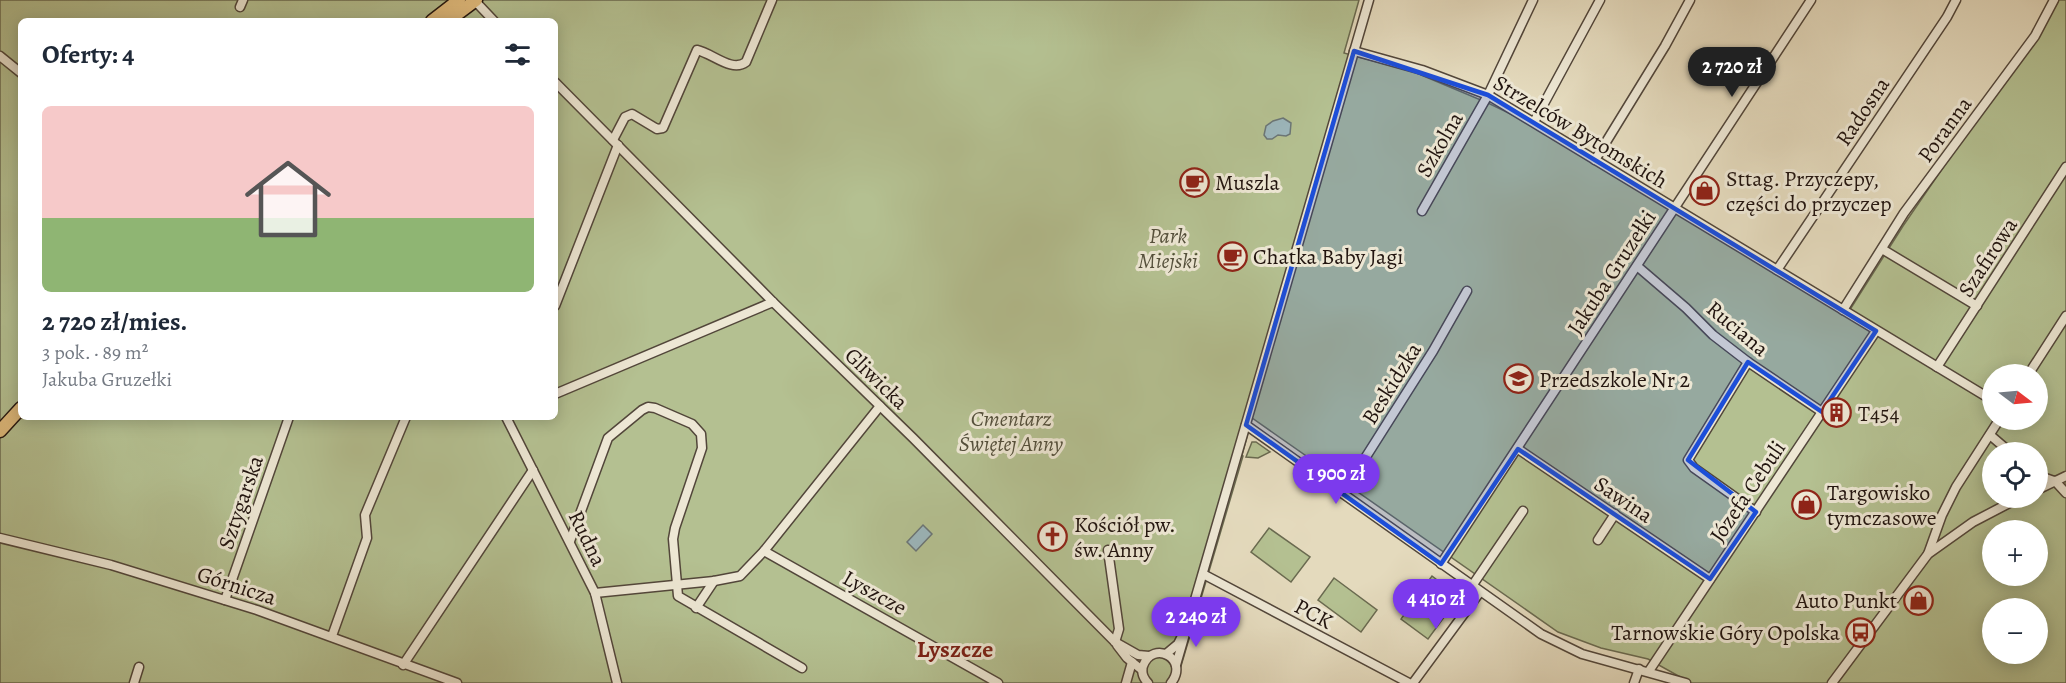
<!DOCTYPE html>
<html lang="pl">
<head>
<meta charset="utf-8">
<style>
  body { margin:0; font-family:Alegreya,serif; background:#f6f6f7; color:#1f2937; height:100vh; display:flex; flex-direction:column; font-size:22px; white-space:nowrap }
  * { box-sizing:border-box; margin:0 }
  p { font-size:20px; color:#747a83 }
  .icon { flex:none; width:33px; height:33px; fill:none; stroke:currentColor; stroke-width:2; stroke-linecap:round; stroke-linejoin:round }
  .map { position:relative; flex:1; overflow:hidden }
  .sheet { position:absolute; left:18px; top:18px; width:540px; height:402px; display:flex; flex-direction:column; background:#fff; border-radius:9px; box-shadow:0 3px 15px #0003 }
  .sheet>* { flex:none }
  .needle { width:39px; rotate:106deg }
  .tools { position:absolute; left:1982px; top:364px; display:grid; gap:12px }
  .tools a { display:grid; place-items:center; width:66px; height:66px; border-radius:50%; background:#fff; box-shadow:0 3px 15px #0003; font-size:30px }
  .price { position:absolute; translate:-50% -51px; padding:0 14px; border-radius:21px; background:#7c3aed; color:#fff; font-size:20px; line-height:39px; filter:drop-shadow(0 2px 3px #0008) }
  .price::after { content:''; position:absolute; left:50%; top:36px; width:18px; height:14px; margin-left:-9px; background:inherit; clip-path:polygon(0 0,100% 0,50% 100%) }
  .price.selected { background:#222; color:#fff }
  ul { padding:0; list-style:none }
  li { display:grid; align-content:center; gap:12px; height:318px; padding:0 24px }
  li+li { border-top:2px solid #e0e1e3 }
  li span { display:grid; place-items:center; height:186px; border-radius:9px; color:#555 }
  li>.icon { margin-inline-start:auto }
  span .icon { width:108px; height:108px; fill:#fffc; stroke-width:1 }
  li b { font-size:26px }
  h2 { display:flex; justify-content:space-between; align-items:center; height:72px; padding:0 24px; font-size:26px }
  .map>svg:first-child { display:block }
  .green { fill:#b4c091; stroke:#6a6a50; stroke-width:1.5; fill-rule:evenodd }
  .water { fill:#9cb7bd; stroke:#6b7677; stroke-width:1.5 }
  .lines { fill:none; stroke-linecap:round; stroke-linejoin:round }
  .minor-casing { stroke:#52463a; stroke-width:11 }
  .highway-casing { stroke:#21140f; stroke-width:15 }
  .minor { stroke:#ede7d4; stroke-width:8 }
  .highway { stroke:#e2bd7e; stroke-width:12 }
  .marked { fill:#1d4ed8; fill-opacity:0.2; stroke:#1d4ed8; stroke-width:4.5; stroke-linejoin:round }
  .labels { text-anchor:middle; stroke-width:6; stroke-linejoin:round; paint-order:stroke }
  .street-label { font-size:22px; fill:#21140f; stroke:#ede7d4 }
  .poi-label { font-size:22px; fill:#21140f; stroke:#ede7d4; text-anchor:start }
  .park-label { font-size:22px; font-style:italic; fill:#54503c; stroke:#ede7d4 }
  .neighbourhood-label { font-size:24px; font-weight:bold; fill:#7a1f14; stroke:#ede7d4 }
</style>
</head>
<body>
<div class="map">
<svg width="2066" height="683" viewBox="0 0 2066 683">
  <rect width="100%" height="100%" fill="#e4dabd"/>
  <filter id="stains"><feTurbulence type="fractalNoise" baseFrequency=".00333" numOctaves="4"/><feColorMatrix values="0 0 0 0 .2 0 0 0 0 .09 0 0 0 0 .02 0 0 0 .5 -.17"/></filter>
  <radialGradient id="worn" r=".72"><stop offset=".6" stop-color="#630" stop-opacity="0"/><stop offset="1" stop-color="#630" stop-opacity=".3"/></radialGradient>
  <g class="green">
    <path d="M0,0H1359L1344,53L1414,72L1488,103L1552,134L1846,316L1903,226L2058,0H2066V683H1691L1648,659L1601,648L1558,632L1252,418L1242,455L1243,456L1176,683H0ZM21,21H555V417H21ZM1992,375H2037V420H1992ZM1992,453H2037V498H1992ZM1992,531H2037V576H1992ZM1992,609H2037V654H1992Z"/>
    <polygon points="1252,442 1256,442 1270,452 1258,458 1246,457"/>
    <polygon points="1269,528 1310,557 1291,582 1251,552"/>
    <polygon points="1432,576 1459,597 1428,639 1401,619"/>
    <polygon points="1334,578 1377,610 1361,632 1318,600"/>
  </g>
  <g class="water">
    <polygon points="1283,118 1291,123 1290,134 1286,136 1278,135 1272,139 1267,139 1264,135 1266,126 1273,121"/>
    <polygon points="923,525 932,534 916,551 907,542"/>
  </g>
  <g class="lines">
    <defs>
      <g id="minor">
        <polyline points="475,1 494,21"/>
        <polyline points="240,7 243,0"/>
        <polyline points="1354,51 1422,70 1488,95 1992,400"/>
        <polyline points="0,56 21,73"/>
        <polyline points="555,82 773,302 913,438 1115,642 1138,655 1149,656"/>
        <polyline points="1534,122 1600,0"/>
        <path d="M613,140L625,117L632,114L657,129L663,128L697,50C712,53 732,73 746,62L772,0"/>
        <polyline points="1595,160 1665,46 1690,0"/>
        <polyline points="1422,211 1488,95 1533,0"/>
        <polyline points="1882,249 1977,306"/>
        <polyline points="1637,266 1686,308 1713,335 1748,362 1822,412"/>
        <polyline points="1777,270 1947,17 1956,0"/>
        <polyline points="555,306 618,145"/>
        <polyline points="1843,310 1904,213 2035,36 2054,0"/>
        <polyline points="1748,362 1688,460 1694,468 1756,512"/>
        <polyline points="1937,367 2066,167"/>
        <polyline points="2028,375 2066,316"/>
        <polyline points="555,394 773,302"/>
        <polyline points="506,417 595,593 617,683"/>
        <polyline points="1246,425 1541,634 1582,654 1686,683"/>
        <polyline points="1990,435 2011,453"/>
        <polyline points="1518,449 1710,579"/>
        <polyline points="2037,475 2054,481"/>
        <polyline points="2055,481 2066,493"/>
        <polyline points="2037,490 2066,476"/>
        <polyline points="1343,493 1433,351 1467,291"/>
        <polyline points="0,538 111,565 257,610 457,683"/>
        <polyline points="1598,540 1615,514"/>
        <polyline points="570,541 608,438 642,410 648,407 655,408 692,424 701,434 702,448 675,528 673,539 678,596 802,668"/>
        <polyline points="1108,550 1119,629 1115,642"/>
        <polyline points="764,551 998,683"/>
        <polyline points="1928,554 1942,515 1956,487 1999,420"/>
        <polyline points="1441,564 1811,0"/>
        <polyline points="1203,574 1409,683"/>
        <polyline points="1472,586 1523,511"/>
        <polyline points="595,593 714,581 740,576 764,551 880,406"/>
        <polyline points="225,600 289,417"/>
        <polyline points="696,608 714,581"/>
        <polyline points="332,636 367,538 365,515 406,417"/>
        <polyline points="1117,645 1127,658 1142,670"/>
        <polyline points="1166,654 1178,644 1183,634"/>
        <polyline points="403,665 533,470"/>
        <polyline points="1176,665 1369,0"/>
        <polyline points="1649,671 1876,331"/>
        <polyline points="134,683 139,667"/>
        <polyline points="1126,683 1132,662"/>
        <path d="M1148,683C1143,678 1141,673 1143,666C1153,639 1190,659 1171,683"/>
        <polyline points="1413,683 1480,592"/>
        <polyline points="1634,683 1639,669"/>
        <polyline points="1832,683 1928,554 1973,522 2019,498"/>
      </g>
      <g id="highway">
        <polyline points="432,21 459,0"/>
        <polyline points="448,21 476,0"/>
        <polyline points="0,431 21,408"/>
      </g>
    </defs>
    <use href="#minor" class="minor-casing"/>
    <use href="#highway" class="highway-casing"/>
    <use href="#minor" class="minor"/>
    <use href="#highway" class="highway"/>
  </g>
  <path class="marked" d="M1354,51L1488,95L1876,331L1822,412L1748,362L1688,460L1756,512L1710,579L1518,449L1441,564L1246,425Z"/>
  <defs>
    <symbol id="cafe-ring" viewBox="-11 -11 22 22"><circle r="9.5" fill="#ede7d4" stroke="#8f2418" stroke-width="1.5"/><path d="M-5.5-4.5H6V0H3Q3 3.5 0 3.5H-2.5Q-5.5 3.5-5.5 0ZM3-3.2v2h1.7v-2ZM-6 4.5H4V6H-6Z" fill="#8f2418"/></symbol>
    <symbol id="shop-ring" viewBox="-11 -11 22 22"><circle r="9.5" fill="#ede7d4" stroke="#8f2418" stroke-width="1.5"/><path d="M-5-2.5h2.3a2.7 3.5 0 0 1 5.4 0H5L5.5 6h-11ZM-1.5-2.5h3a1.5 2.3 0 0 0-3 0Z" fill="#8f2418"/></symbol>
    <symbol id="school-ring" viewBox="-11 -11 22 22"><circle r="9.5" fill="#ede7d4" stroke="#8f2418" stroke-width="1.5"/><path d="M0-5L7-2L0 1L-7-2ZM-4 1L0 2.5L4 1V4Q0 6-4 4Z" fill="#8f2418"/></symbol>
    <symbol id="building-ring" viewBox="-11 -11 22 22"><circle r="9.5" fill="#ede7d4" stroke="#8f2418" stroke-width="1.5"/><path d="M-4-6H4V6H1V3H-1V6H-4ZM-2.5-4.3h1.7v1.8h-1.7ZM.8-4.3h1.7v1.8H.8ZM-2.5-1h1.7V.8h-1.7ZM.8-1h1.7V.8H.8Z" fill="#8f2418"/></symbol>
    <symbol id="church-ring" viewBox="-11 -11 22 22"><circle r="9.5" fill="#ede7d4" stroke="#8f2418" stroke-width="1.5"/><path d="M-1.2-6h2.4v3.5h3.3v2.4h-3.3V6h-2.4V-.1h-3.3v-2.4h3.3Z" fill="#8f2418"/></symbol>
    <symbol id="bus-ring" viewBox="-11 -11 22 22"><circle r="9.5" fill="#ede7d4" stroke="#8f2418" stroke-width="1.5"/><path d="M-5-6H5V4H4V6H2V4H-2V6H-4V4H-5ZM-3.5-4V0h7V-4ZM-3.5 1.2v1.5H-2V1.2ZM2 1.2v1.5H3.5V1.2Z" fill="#8f2418"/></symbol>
  </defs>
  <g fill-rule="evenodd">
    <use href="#cafe-ring" x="1178" y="166" width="33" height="33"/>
    <use href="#shop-ring" x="1688" y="174" width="33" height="33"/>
    <use href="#cafe-ring" x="1216" y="240" width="33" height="33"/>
    <use href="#school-ring" x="1502" y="362" width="33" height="33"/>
    <use href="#building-ring" x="1820" y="396" width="33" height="33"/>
    <use href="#shop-ring" x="1790" y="488" width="33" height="33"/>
    <use href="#church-ring" x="1036" y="520" width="33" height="33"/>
    <use href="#shop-ring" x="1902" y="584" width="33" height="33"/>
    <use href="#bus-ring" x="1844" y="616" width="33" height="33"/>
  </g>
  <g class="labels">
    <g class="street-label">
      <text transform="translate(1862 111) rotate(-56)" y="8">Radosna</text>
      <text transform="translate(1944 129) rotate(-54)" y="8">Poranna</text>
      <text transform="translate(1581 131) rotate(31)" y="8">Strzelców Bytomskich</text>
      <text transform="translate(1439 144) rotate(-60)" y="8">Szkolna</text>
      <text transform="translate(1987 257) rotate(-57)" y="8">Szafirowa</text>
      <text transform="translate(1611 272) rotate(-57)" y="8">Jakuba Gruzełki</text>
      <text transform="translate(1738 328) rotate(40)" y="8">Ruciana</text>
      <text transform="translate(877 378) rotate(44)" y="8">Gliwicka</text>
      <text transform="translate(1391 383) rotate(-58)" y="8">Beskidzka</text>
      <text transform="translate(1747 491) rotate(-56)" y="8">Józefa Cebuli</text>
      <text transform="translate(1624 499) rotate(34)" y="8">Sawina</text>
      <text transform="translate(240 502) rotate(-71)" y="8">Sztygarska</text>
      <text transform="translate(588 538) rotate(64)" y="8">Rudna</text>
      <text transform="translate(237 585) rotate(18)" y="8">Górnicza</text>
      <text transform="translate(875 592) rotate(29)" y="8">Lyszcze</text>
      <text transform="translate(1314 613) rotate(28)" y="8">PCK</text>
    </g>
    <g class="poi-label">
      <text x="1726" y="186">Sttag. Przyczepy,<tspan x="1726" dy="25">części do przyczep</tspan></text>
      <text x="1215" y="190">Muszla</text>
      <text x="1253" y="264">Chatka Baby Jagi</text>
      <text x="1539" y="387">Przedszkole Nr 2</text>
      <text x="1858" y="421">T454</text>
      <text x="1827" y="500">Targowisko<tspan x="1827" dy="25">tymczasowe</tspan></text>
      <text x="1074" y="532">Kościół pw.<tspan x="1074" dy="25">św. Anny</tspan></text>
      <text x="1897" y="608" text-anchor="end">Auto Punkt</text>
      <text x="1840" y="640" text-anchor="end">Tarnowskie Góry Opolska</text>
    </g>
    <g class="park-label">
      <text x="1168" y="243">Park<tspan x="1168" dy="25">Miejski</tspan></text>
      <text x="1011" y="426">Cmentarz<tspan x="1011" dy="25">Świętej Anny</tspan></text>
    </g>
    <g class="neighbourhood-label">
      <text x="955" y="657">Lyszcze</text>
    </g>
  </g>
  <rect width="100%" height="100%" filter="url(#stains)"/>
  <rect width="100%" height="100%" fill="url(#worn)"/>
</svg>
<div class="tools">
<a><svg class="needle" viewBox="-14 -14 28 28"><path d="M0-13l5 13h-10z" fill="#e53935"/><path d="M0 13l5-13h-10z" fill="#747a83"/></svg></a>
<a><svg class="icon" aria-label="locate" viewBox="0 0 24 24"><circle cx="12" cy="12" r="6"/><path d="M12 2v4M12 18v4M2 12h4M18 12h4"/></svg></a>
<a>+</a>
<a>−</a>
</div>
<b class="price selected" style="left:1732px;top:98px">2 720 zł</b>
<b class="price" style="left:1336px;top:505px">1 900 zł</b>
<b class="price" style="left:1436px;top:630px">4 410 zł</b>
<b class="price" style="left:1196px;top:648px">2 240 zł</b>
<section class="sheet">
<h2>Oferty: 4<svg class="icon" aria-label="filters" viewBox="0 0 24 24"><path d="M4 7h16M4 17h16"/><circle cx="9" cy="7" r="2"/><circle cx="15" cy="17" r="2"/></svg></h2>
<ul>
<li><span style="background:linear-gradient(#f6c9c9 60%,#8fb573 0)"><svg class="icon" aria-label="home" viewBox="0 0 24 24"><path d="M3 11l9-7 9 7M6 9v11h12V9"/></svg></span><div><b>2 720 zł/mies.</b><p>3 pok. · 89 m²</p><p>Jakuba Gruzełki</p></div></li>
</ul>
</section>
</div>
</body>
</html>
